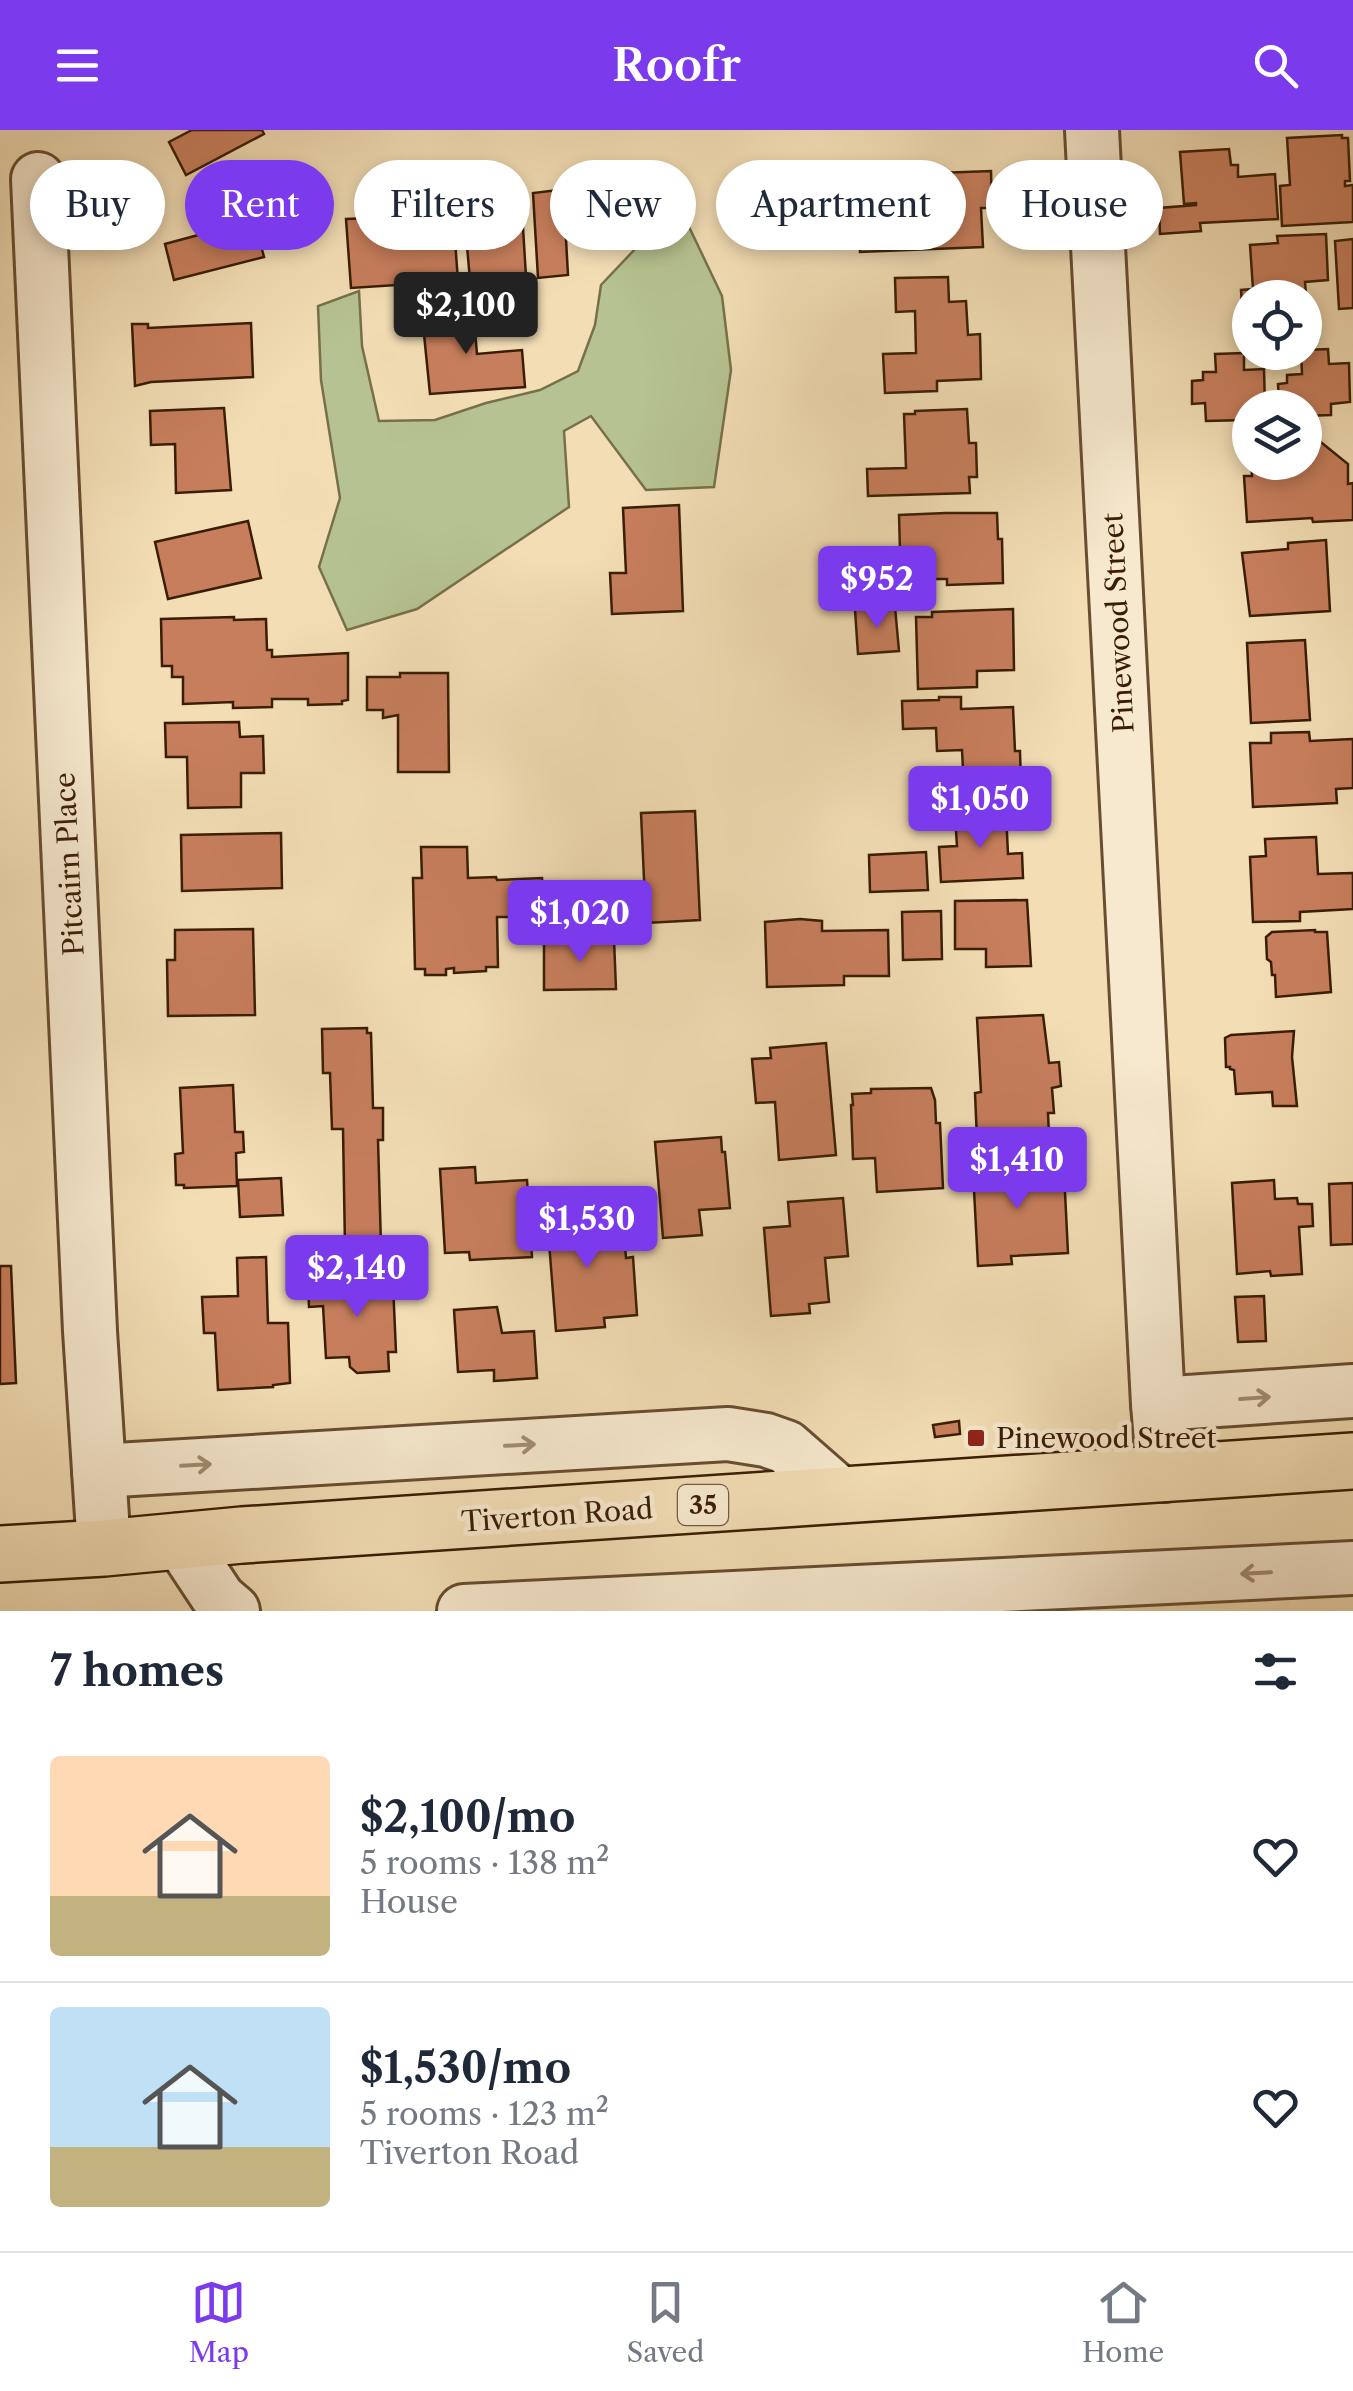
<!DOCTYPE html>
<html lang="en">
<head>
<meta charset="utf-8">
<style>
  body { margin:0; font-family:"Libre Caslon Text",serif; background:#f2f2f3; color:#1f2937; height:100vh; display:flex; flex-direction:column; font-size:38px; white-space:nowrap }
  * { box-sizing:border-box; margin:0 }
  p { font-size:32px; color:#747a83 }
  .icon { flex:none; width:55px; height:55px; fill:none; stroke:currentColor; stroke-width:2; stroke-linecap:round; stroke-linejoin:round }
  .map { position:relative; height:1481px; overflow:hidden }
  .panel { display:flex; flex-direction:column; background:#fff; flex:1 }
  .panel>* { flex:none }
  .hud { position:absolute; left:30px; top:30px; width:1295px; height:90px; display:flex; gap:20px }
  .fabs { position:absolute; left:1232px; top:150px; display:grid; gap:20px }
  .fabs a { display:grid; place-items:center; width:90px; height:90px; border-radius:50%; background:#fff; box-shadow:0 5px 15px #0003; font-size:50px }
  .price { position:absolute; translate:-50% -85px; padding:0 22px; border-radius:10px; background:#7c3aed; color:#fff; font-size:32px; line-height:65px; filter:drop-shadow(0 2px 5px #0008) }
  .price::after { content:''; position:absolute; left:50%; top:60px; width:30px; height:22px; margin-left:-15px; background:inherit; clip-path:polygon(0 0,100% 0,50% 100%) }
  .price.on { background:#222; color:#fff }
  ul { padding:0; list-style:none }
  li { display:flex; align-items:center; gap:30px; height:250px; padding:0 50px }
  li+li { border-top:2px solid #e0e1e3 }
  li span { display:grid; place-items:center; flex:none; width:280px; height:200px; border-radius:10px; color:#555 }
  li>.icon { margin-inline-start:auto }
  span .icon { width:120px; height:120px; fill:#fffc; stroke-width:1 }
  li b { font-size:42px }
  h2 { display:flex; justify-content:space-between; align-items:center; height:120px; padding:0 50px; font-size:42px }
  .pill { padding:0 35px; border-radius:45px; background:#fff; box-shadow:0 5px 15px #0003; font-size:35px; line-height:90px }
  .pill.on { background:#7c3aed; color:#fff }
  header { display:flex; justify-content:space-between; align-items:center; height:130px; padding:0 50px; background:#7c3aed; color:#fff; font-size:45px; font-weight:600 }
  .tab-bar { display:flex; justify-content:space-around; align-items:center; height:140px; border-top:2px solid #e0e1e3; background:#fff; font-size:28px; color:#747a83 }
  .tab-bar a { display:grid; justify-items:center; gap:5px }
  .tab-bar .on { color:#7c3aed }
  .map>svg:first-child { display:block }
  .green { fill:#b6c291; stroke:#78704a; stroke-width:2.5 }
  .building { fill:#c77e5c; stroke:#3a1d03; stroke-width:2.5 }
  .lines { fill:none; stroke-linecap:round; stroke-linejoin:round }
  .minor-casing { stroke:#684d30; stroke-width:58 }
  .major-casing { stroke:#3a1d03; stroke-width:60 }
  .minor { stroke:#f7e9cf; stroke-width:52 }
  .major { stroke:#f2ddb5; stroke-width:55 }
  .oneway { stroke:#a28d73 }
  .poi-dot { fill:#8f2418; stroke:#f7e9cf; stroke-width:4 }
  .labels { text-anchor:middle; stroke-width:9; stroke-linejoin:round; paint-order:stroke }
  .shield { fill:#f7e9cf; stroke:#735a40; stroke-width:2.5 }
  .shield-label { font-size:25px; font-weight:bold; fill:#3a1d03 }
  .street-label { font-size:28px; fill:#3a1d03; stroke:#f7e9cf }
  .poi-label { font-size:28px; fill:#3a1d03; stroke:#f7e9cf; text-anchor:start }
</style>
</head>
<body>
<header><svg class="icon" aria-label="menu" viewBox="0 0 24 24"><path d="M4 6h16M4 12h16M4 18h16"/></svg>Roofr<svg class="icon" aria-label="search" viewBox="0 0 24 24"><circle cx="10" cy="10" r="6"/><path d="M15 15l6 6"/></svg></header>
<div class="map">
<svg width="1353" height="1481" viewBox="0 0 1353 1481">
  <rect width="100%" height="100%" fill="#f2ddb5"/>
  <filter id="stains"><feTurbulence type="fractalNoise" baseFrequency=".002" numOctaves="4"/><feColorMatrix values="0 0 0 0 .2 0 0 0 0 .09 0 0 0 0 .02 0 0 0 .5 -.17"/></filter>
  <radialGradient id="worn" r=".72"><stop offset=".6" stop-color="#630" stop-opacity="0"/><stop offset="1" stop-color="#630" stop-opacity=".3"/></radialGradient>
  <polygon class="green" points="681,80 722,166 731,240 714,357 646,360 591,286 564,301 569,377 417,479 347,500 319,437 340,368 321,250 318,176 359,161 362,216 379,291 435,290 486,273 540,260 578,241 595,195 601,155 637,117 663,83"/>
  <g class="building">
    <polygon points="192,0 262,0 264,4 186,45 169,12"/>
    <polygon points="1342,5 1342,8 1348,8 1350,51 1345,51 1345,56 1353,55 1353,92 1282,96 1280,56 1290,55 1287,8"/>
    <polygon points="1229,19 1231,35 1238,35 1238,47 1275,44 1278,89 1200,93 1201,101 1160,104 1159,78 1196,75 1196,73 1184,74 1180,22"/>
    <polygon points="991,41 992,78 981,78 983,117 860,122 859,78 873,77 872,49 910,47 910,44"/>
    <polygon points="618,52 619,85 565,91 568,145 538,148 533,63 583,57 583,54"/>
    <polygon points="245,54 264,127 174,150 165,114 202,104 193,67"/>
    <polygon points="521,64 526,147 470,150 464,82 498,80 498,65"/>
    <polygon points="417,69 417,85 453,83 458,151 351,158 346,89 374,88 373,72"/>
    <polygon points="1326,104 1328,150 1305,152 1308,191 1305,191 1305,168 1250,168 1250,194 1243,194 1241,160 1253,159 1250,115 1278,113 1277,106"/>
    <polygon points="1353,109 1353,178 1339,179 1335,111"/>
    <polygon points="948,147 949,172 966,171 968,205 980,204 981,249 937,251 937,261 885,263 883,224 916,223 915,181 896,182 895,148"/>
    <polygon points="473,179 477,224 522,220 525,257 430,264 422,184"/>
    <polygon points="251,193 253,247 151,252 135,256 132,194 148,194 148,198"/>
    <polygon points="1328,219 1329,234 1349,233 1350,272 1331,274 1331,285 1305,286 1305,278 1292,278 1291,271 1279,272 1278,254 1287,253 1287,245 1302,244 1301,222 1305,222 1305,220"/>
    <polygon points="1244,223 1244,240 1264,239 1265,277 1244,278 1245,290 1206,291 1205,273 1192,274 1192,251 1203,250 1203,242 1216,242 1215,224"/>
    <polygon points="224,278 231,360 176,363 175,314 151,315 150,281"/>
    <polygon points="967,279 969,313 976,313 977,347 969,347 970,363 868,366 867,339 906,338 904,284 915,284 915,281"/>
    <polygon points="1317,309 1348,334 1348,354 1353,353 1353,390 1313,392 1312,388 1247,392 1244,346 1252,346 1251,332 1305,332 1305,310"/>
    <polygon points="679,375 683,481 612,484 610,443 626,443 623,378"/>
    <polygon points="946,383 997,383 998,409 1002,409 1003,453 947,455 947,449 864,449 864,422 900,421 899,385"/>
    <polygon points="248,391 261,448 168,469 155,412"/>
    <polygon points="1326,410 1330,481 1250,486 1242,423 1288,419 1288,413"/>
    <polygon points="895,477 899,521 858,524 855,480"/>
    <polygon points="1013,479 1014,540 977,541 977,557 918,559 916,487 932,487 932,482"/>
    <polygon points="234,487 234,490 266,489 267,520 272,520 272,527 348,523 348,570 342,571 342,574 308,575 308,569 272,569 272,577 233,578 233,572 183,574 183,547 172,547 172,536 162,536 161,489"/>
    <polygon points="1305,510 1310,590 1251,593 1247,513"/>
    <polygon points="400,543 448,543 449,642 398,642 398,585 383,588 383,580 367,580 367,547 400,547"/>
    <polygon points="939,567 961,567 961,579 1013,577 1015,621 1020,621 1021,657 964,658 962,620 937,621 936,598 903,599 902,571 939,570"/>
    <polygon points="239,592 240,607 263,606 264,643 241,643 241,677 188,678 187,627 166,627 165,593"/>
    <polygon points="1309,602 1310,611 1353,609 1353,658 1336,659 1337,673 1253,677 1250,613 1271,613 1271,603"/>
    <polygon points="695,681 700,790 646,793 641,683"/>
    <polygon points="1006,683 1008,724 1022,723 1023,748 941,752 939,717 957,716 955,685"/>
    <polygon points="281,703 282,758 182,761 181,705"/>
    <polygon points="1316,707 1318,744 1353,743 1353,779 1300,782 1300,791 1253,792 1250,727 1266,726 1265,709"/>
    <polygon points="421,717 467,717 468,748 496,747 497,750 542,748 546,809 520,810 519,787 497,787 498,837 486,837 486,841 454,843 454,838 446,839 446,845 425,845 425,839 415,839 413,748 422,748"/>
    <polygon points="926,722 928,760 870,762 869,725"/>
    <polygon points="1027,770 1031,836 986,837 986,819 955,819 955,771"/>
    <polygon points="941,781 942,829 903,830 902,782"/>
    <polygon points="800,789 822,791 822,801 888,800 889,846 844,846 844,855 767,857 765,792"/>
    <polygon points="253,799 255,885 168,886 167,830 175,830 175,800"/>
    <polygon points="1315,800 1315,802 1327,802 1331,862 1276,867 1275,845 1272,845 1271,832 1267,829 1266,807 1272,802"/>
    <polygon points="614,809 616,859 544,860 544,810"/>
    <polygon points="1043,885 1049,933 1059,932 1061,956 1052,958 1054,983 1048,983 1049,1005 977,1010 975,963 981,962 977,888"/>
    <polygon points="367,898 367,903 371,903 373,978 383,978 383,1010 378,1010 381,1116 345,1117 343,999 332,999 330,943 323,943 322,899"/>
    <polygon points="1294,901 1292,927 1297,976 1273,976 1272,962 1236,964 1234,940 1230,939 1230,937 1226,937 1225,908 1231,905"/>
    <polygon points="826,913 836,1025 779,1030 775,972 756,973 752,929 771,928 770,918"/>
    <polygon points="233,955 235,1002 243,1002 244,1022 236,1023 237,1056 184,1058 184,1055 176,1055 175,1024 183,1023 180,958"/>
    <polygon points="931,958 935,970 936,993 940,993 943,1058 877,1062 875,1028 853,1029 851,975 853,975 852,964 871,963 871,959"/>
    <polygon points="721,1007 722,1022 725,1022 730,1078 699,1080 702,1105 663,1108 655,1012"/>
    <polygon points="1004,1020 1005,1046 1064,1042 1068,1123 1011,1126 1012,1134 978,1136 972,1022"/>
    <polygon points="475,1037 476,1053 527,1050 532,1127 470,1130 469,1122 445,1123 440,1039"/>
    <polygon points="281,1048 283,1085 240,1087 238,1050"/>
    <polygon points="1274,1050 1275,1069 1297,1068 1298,1074 1312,1074 1313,1096 1299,1097 1302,1144 1271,1146 1270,1141 1237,1144 1232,1053"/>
    <polygon points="1353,1053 1353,1114 1331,1115 1329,1054"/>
    <polygon points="843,1068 848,1126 825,1128 829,1172 809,1174 810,1183 771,1186 764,1098 790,1096 788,1072"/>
    <polygon points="585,1071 588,1105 624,1102 626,1128 633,1127 637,1185 604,1188 605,1197 556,1201 546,1074"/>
    <polygon points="266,1127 268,1193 288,1193 290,1253 273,1255 273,1257 218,1260 215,1203 204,1203 202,1167 238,1166 237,1128"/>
    <polygon points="0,1136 11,1136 16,1253 0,1254"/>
    <polygon points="388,1147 388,1155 393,1154 396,1222 388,1222 389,1241 357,1243 350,1237 349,1227 326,1228 323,1176 309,1177 308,1153 312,1150"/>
    <polygon points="1264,1166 1266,1211 1238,1212 1235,1167"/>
    <polygon points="497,1177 502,1203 534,1201 537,1248 494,1251 494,1240 458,1242 454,1180"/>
    <polygon points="959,1291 960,1304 935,1307 933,1295"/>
  </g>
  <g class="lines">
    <defs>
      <g id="minor">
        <polyline points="1092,0 1158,1274 1164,1345"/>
        <polyline points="38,49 90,1201 104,1418"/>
        <polyline points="1158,1274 1353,1261"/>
        <polyline points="99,1341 728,1304 766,1310 786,1317 842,1366"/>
        <polyline points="180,1410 219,1469 233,1481"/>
        <polyline points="464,1481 1353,1438"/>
      </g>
      <polyline id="major" points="0,1424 104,1418 242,1405 1353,1331"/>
    </defs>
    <use href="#minor" class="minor-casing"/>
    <use href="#major" class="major-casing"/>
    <use href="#minor" class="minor"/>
    <use href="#major" class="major"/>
  </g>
  <defs><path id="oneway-shaft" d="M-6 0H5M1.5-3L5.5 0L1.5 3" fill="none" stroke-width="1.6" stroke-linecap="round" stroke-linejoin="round" transform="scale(2.5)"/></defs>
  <g class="oneway">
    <use href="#oneway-shaft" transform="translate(1255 1268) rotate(-4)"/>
    <use href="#oneway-shaft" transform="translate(520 1315) rotate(-3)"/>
    <use href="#oneway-shaft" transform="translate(196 1335) rotate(-3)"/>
    <use href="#oneway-shaft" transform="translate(1256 1443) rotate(177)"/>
  </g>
  <rect class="poi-dot" x="966" y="1298" width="20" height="20" rx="5"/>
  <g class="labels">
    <rect class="shield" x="678" y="1355" width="50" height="40" rx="8"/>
    <g class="shield-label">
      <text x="703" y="1384">35</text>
    </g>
    <g class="street-label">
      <text transform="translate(1118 493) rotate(-93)" y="10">Pinewood Street</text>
      <text transform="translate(69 734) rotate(-93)" y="10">Pitcairn Place</text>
      <text transform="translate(557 1385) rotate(-4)" y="10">Tiverton Road</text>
    </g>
    <g class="poi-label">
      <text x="996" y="1318">Pinewood Street</text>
    </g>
  </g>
  <rect width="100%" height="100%" filter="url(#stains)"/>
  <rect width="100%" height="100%" fill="url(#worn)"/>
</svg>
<div class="fabs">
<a><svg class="icon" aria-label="locate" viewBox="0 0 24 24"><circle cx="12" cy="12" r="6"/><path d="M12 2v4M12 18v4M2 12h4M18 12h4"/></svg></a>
<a><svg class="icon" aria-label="layers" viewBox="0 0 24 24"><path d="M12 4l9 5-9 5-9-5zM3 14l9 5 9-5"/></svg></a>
</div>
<b class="price on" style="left:466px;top:227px">$2,100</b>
<b class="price" style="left:877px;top:501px">$952</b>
<b class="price" style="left:980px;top:721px">$1,050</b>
<b class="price" style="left:580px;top:835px">$1,020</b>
<b class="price" style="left:1017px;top:1082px">$1,410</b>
<b class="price" style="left:587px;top:1141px">$1,530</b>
<b class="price" style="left:357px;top:1190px">$2,140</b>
<div class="hud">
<a class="pill">Buy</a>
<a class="pill on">Rent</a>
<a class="pill">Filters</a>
<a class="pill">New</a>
<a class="pill">Apartment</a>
<a class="pill">House</a>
</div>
</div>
<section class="panel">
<h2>7 homes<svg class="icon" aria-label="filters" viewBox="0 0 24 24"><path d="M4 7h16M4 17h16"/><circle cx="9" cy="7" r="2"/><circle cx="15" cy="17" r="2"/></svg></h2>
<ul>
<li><span style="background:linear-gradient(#ffd9b3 70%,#c2b280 0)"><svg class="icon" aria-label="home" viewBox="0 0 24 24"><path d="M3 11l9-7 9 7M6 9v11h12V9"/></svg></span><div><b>$2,100/mo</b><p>5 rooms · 138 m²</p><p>House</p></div><svg class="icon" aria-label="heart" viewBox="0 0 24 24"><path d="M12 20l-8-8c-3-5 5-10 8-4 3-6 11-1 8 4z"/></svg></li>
<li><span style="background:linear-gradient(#bfe0f5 70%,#c2b280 0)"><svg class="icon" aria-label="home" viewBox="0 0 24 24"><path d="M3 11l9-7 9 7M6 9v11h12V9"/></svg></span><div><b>$1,530/mo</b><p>5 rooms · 123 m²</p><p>Tiverton Road</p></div><svg class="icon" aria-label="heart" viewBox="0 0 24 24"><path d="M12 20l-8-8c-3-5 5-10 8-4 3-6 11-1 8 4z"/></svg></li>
</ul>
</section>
<nav class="tab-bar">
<a class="on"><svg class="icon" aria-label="map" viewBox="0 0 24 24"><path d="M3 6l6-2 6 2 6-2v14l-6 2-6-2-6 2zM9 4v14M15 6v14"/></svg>Map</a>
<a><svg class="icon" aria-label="saved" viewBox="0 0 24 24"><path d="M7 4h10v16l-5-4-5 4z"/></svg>Saved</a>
<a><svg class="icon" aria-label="home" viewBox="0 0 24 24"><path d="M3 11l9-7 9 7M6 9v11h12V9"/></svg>Home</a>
</nav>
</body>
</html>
